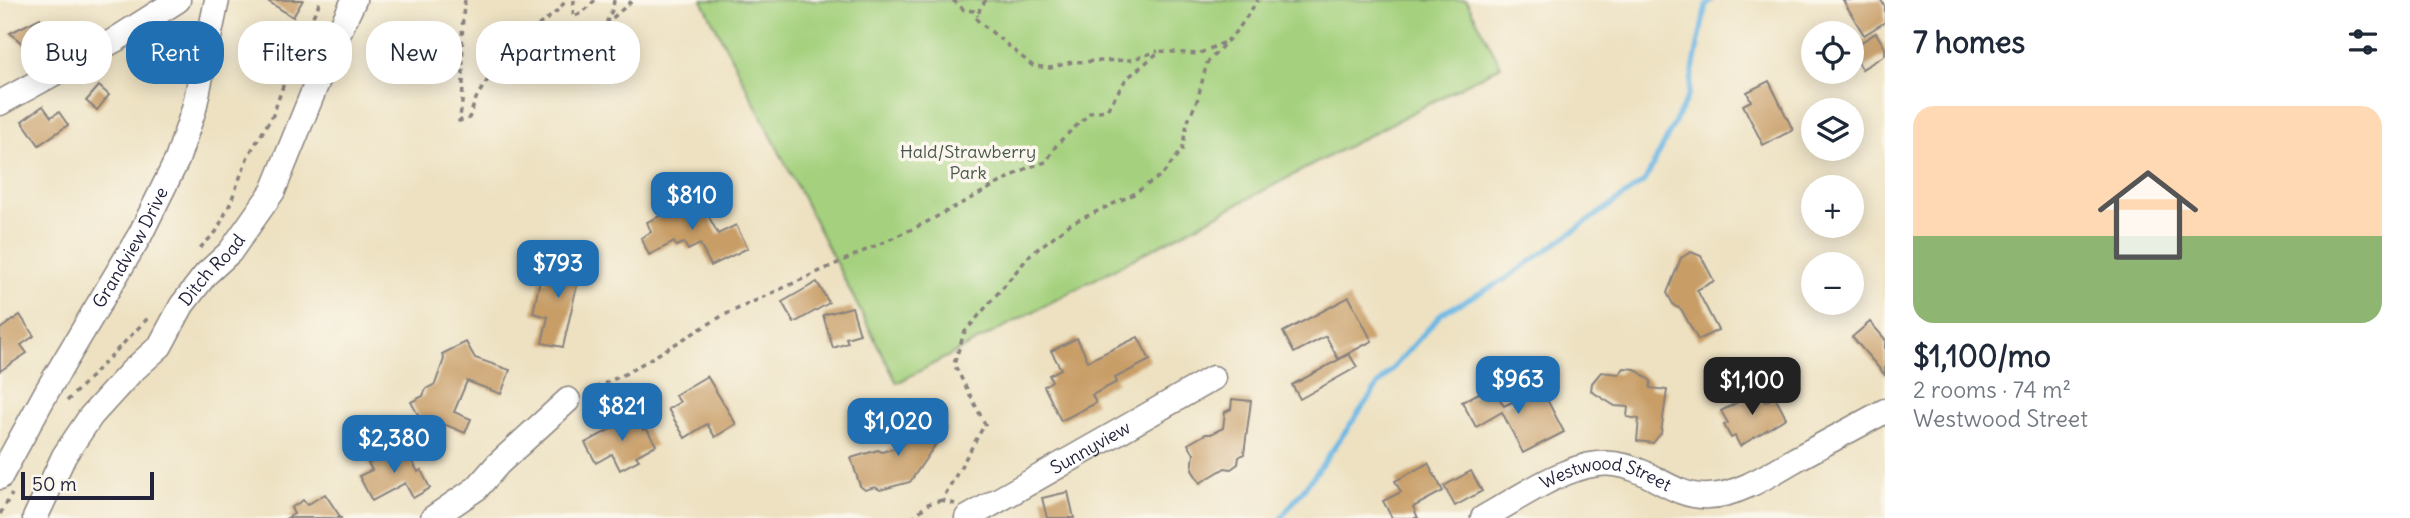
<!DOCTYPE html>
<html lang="en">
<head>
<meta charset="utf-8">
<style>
  body { margin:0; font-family:Delius,sans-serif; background:#f6f6f7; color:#1f2937; height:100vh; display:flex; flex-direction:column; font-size:26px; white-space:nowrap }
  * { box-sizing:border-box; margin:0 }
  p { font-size:23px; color:#747a83 }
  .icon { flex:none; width:38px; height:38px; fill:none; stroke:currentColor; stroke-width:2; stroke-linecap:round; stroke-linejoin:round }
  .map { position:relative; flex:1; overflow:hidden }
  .panel { display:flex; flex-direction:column; background:#fff; width:525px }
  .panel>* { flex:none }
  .guide { position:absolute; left:21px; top:21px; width:665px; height:63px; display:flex; gap:14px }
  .controls { position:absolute; left:1801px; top:21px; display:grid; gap:14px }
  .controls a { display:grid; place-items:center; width:63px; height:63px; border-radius:50%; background:#fff; box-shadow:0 4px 18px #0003; font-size:35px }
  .scale { position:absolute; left:21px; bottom:18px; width:133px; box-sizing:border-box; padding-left:7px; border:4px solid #22223b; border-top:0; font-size:19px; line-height:24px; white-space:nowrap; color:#22223b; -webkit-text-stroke:5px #fbf7ec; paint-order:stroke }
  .price { position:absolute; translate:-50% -60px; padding:0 16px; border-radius:14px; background:#1f6fb2; color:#fff; font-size:23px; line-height:46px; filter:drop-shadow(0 2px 4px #0008) }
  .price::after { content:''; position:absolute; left:50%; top:42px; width:21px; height:16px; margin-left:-10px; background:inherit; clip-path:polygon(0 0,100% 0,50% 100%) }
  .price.current { background:#222; color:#fff }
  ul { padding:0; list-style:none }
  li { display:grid; align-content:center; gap:14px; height:371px; padding:0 28px }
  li+li { border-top:2px solid #e0e1e3 }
  li span { display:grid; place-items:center; height:217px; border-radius:21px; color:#555 }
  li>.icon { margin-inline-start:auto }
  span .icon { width:126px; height:126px; fill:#fffc; stroke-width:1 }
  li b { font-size:30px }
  h2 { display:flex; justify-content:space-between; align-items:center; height:84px; padding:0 28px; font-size:30px }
  .pill { padding:0 24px; border-radius:28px; background:#fff; box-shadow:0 4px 18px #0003; font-size:24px; line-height:63px }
  .pill.current { background:#1f6fb2; color:#fff }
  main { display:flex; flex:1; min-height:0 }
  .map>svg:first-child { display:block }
  .green { fill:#a5d17e; stroke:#647a5c; stroke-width:2 }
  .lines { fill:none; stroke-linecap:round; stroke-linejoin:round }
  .stream { stroke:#6bb7e4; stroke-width:5 }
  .building { fill:#c89d66 }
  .minor-casing { stroke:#88827e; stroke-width:27 }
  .path { stroke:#88827e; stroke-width:3.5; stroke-dasharray:5 5; stroke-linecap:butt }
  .minor { stroke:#fff; stroke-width:24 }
  .labels { text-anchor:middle; stroke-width:7; stroke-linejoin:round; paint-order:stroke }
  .park-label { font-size:18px; fill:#49574f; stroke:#fbf7ec }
  .street-label { font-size:18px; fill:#22223b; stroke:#fbf7ec }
</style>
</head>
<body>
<main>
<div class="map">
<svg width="1885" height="518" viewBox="0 0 1885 518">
  <rect width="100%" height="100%" fill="#fbf7ec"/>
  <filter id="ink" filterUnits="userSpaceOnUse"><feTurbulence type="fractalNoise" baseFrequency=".0143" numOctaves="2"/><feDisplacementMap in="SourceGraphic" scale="14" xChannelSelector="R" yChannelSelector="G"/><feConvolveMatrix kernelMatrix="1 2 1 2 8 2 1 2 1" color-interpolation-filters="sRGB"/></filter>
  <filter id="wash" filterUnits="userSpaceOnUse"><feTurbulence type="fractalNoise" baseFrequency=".00686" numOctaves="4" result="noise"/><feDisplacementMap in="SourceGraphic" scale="28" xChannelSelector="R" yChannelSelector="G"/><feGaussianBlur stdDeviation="1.57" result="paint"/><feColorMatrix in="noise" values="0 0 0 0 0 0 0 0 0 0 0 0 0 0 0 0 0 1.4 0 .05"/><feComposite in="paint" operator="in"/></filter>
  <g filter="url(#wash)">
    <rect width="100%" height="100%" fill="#ede1c1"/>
    <polygon class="green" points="702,0 1466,0 1501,66 897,383"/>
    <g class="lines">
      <polyline class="stream" points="1281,518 1316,473 1379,384 1442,313 1504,280 1645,181 1688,96 1706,5 1712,0"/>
    </g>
    <g id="blocks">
      <g class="building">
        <polygon points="266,0 303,0 293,17"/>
        <polygon points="1843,0 1881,0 1885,7 1885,22 1864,35"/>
        <polygon points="40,18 58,54 43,62 10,33"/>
        <polygon points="1876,33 1885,48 1885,55 1862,69 1852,52 1852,48"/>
        <polygon points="1769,81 1793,130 1763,145 1743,105 1751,101 1747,92"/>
        <polygon points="99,86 109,95 97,110 86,101"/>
        <polygon points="43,106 51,117 59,112 68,125 39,145 22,121"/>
        <polygon points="671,198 677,211 700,200 718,234 736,225 748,248 711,266 700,244 688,250 684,243 676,246 674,242 649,255 641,238 651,232 647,222 660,216 655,206"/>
        <polygon points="1691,252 1701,256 1714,281 1697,290 1718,330 1698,340 1681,309 1674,306 1667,293 1681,258"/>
        <polygon points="562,258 582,263 563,347 542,343 548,317 533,313 540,280 547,281 550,265 560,267"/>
        <polygon points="817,282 829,303 794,323 782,302"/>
        <polygon points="1349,297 1372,341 1338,359 1326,336 1294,353 1283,332"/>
        <polygon points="852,307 860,334 846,338 848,343 833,348 823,315"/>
        <polygon points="20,315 34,336 21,345 27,353 0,371 0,329"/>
        <polygon points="1870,322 1885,339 1885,375 1852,337"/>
        <polygon points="1138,337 1150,360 1115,378 1117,382 1092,395 1096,403 1061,421 1044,386 1052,381 1049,375 1061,369 1051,351 1077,338 1088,361"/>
        <polygon points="466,342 475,358 510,370 501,394 467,381 454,412 471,419 465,433 432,419 423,424 411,402 423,396 426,389 435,384 444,359 442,354"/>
        <polygon points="1349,354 1357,367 1300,399 1292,385"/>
        <polygon points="1624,368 1635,369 1651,381 1650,388 1667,390 1661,433 1653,443 1637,441 1639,419 1627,417 1628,407 1615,406 1591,391 1592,383 1601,372 1619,374"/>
        <polygon points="707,376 736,424 715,437 707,424 685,438 668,409 680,402 675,395"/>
        <polygon points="1492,386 1504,406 1541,388 1564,432 1523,453 1502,412 1476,427 1462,402"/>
        <polygon points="1759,391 1765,402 1775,397 1786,418 1740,446 1735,436 1731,438 1724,425 1728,423 1721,411"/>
        <polygon points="1232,399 1251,401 1244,454 1239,457 1238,464 1231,469 1225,468 1200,483 1192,470 1194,454 1188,444 1206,434 1211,434 1223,428 1225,412 1231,409"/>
        <polygon points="926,414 946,429 910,482 880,490 875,487 865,490 860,486 851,458 878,450 882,452 902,446"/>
        <polygon points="635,416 643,430 646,428 656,445 636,456 639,460 620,470 612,454 596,463 585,443"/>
        <polygon points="403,444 418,472 421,470 430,488 413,498 405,483 372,501 359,476 372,470 368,463"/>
        <polygon points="1428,463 1443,491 1413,507 1418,518 1392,518 1383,501 1401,492 1395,481"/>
        <polygon points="1471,471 1482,491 1455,506 1444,486"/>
        <polygon points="1068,492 1074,518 1047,518 1042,498"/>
        <polygon points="325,494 341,518 287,518 294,514 291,508 303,500 307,505"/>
      </g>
    </g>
  </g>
  <g filter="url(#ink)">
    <use href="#blocks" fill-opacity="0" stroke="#88827e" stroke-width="2"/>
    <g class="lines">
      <defs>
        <g id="minor">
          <polyline points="0,103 115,40 178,0"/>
          <path id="s1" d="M0,477L47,391L140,235L177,160L194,109L217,0"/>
          <path id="s2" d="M35,518L64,456L91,416L131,372L160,346L182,305L206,274L230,252L273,191L329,53L354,0"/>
          <polyline points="433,518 477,488 498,464 568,400"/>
          <path id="s3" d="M967,518L1213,378"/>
          <path id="s4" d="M1483,518C1516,500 1560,468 1598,464C1613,462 1631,467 1644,473C1664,483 1685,498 1709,496C1739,495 1770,474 1796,459C1826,443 1855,427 1885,411"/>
        </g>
      </defs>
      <use href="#minor" class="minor-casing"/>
      <g class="path">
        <path d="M465,0C458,41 468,81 459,121L469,118L477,96L511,45L554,14L567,0"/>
        <polyline points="574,0 573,17 583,12 595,0"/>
        <polyline points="614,0 613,8 607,21 608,22 633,0"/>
        <polyline points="953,0 964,10 974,11 978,16"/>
        <polyline points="986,0 980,8 977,20 1033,66 1050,68 1072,62 1130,60 1158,51"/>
        <polyline points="200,248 216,232 230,204 248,156 273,115 294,54 321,0"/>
        <polyline points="586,392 625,374 722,316 923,224 1029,167 1046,162 1057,144 1091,112 1107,110 1126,79 1160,51 1198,54 1227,41"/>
        <polyline points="67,401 150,316"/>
        <polyline points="955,504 942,500 985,424 954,364 964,333 1031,254 1070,224 1132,195 1163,174 1182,150 1187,123 1197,101 1207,63 1239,28 1258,0"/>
        <polyline points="0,514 12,494"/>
        <polyline points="912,518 928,504 942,500"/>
      </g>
      <use href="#minor" class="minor"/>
    </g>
  </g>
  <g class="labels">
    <g class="park-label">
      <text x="968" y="158">Hald/Strawberry<tspan x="968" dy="21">Park</tspan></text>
    </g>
    <g class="street-label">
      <text dy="6" stroke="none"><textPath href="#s1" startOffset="264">Grandview Drive</textPath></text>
      <text dy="6" stroke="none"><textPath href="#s2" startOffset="308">Ditch Road</textPath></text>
      <text dy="6" stroke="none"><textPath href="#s3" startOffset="142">Sunnyview</textPath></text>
      <text dy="6" stroke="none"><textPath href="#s4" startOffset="136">Westwood Street</textPath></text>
    </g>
  </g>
</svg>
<div class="controls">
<a><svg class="icon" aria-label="locate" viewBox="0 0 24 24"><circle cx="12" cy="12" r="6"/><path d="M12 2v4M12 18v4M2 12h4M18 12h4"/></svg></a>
<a><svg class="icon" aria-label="layers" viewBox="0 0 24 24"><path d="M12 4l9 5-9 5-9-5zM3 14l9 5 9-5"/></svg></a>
<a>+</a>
<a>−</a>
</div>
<div class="scale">50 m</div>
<b class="price" style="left:692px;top:232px">$810</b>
<b class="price" style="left:558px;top:300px">$793</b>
<b class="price" style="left:1518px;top:416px">$963</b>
<b class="price current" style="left:1752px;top:417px">$1,100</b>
<b class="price" style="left:622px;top:443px">$821</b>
<b class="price" style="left:898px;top:458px">$1,020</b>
<b class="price" style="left:394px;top:475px">$2,380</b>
<div class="guide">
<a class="pill">Buy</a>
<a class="pill current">Rent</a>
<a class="pill">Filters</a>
<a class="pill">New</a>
<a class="pill">Apartment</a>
</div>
</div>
<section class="panel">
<h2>7 homes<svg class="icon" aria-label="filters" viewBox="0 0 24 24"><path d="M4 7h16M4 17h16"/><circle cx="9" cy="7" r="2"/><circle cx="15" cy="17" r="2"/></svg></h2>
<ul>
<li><span style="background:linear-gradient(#ffd9b3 60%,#8fb573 0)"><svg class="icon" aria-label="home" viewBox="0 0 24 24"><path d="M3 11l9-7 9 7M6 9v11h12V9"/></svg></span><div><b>$1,100/mo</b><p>2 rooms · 74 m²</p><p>Westwood Street</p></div></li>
</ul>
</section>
</main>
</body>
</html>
